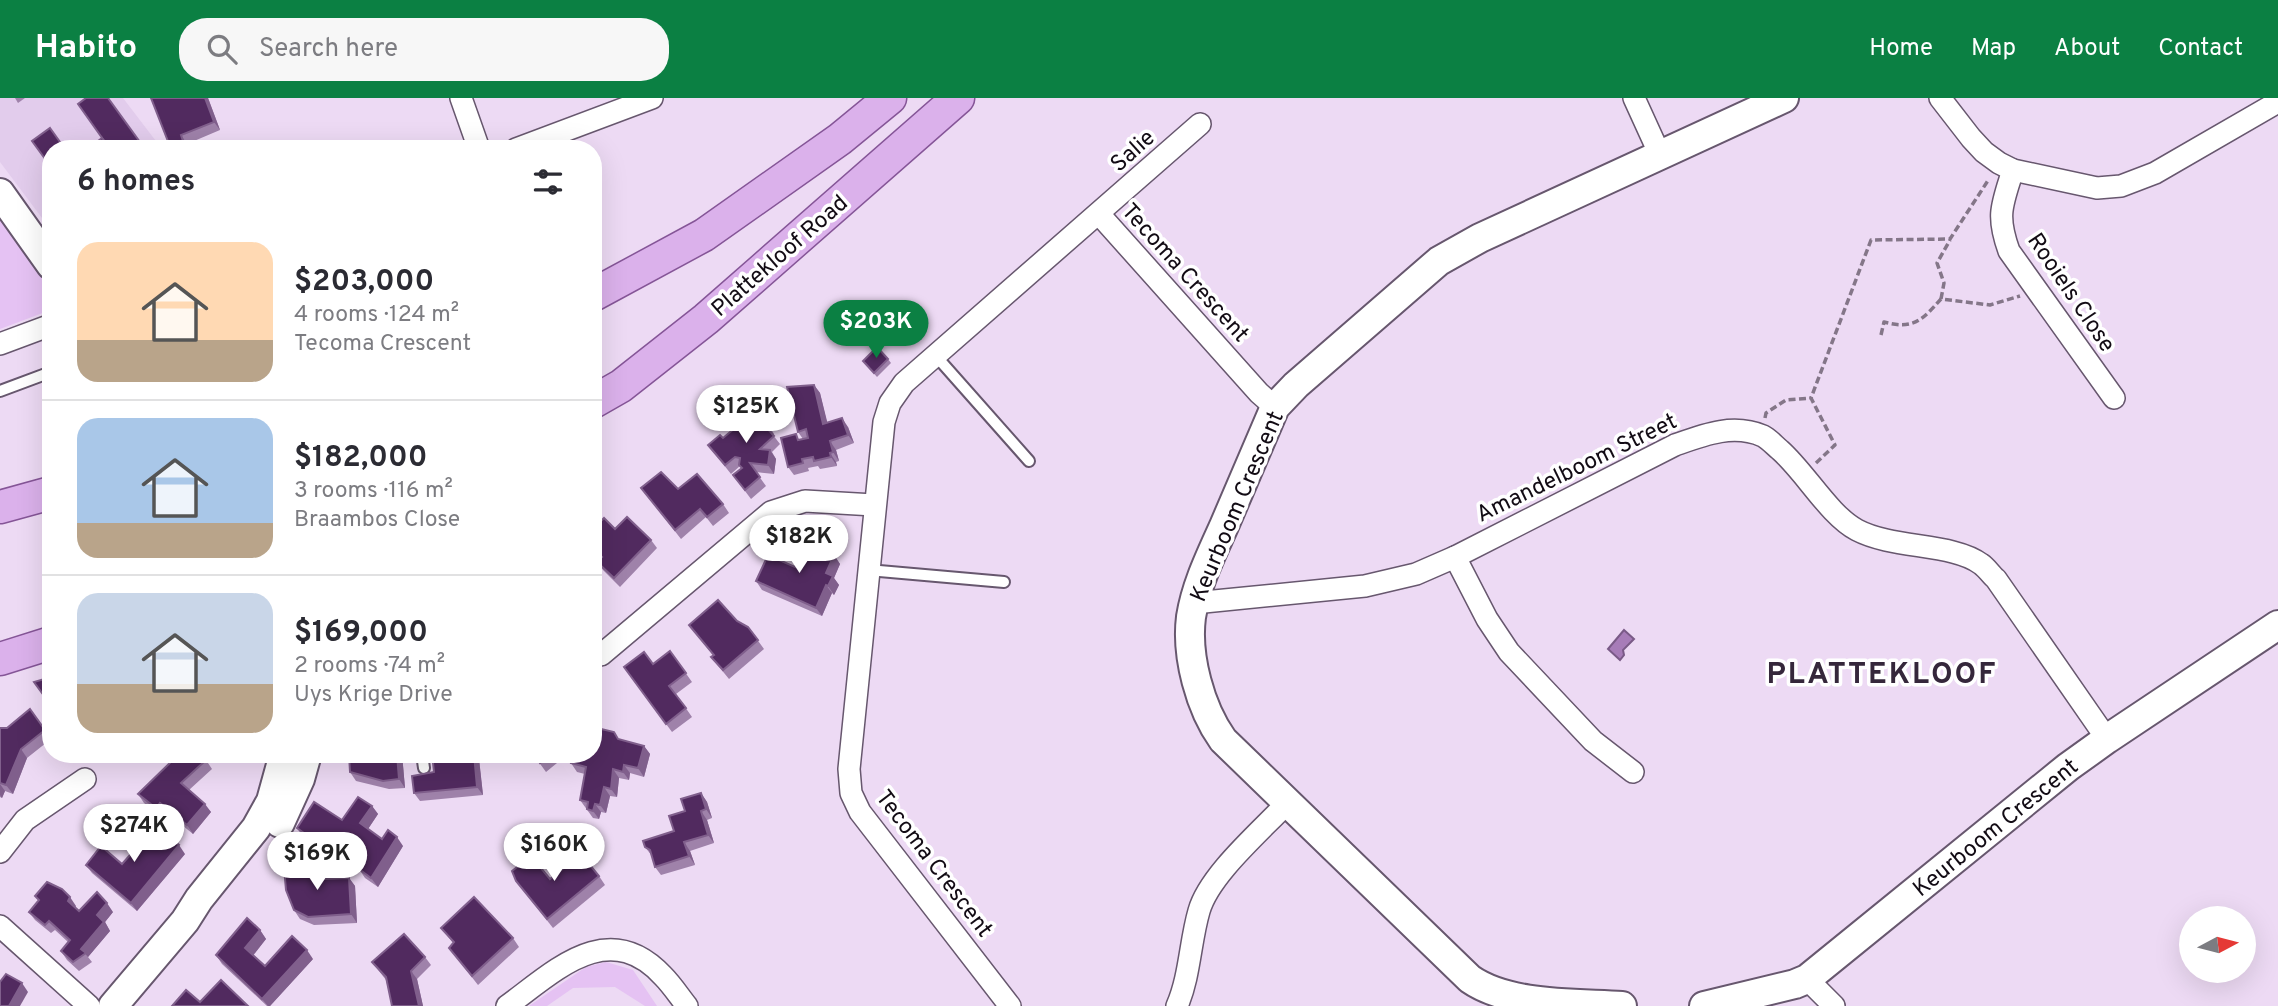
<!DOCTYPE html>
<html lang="en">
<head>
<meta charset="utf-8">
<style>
  body { margin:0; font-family:Overpass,sans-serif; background:#f7f7f7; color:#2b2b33; height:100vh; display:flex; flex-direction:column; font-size:26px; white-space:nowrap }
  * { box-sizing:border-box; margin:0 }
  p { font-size:23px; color:#7c7c81 }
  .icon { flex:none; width:38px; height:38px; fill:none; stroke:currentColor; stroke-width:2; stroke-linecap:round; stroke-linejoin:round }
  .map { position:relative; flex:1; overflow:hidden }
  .panel { position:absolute; left:42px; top:42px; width:560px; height:623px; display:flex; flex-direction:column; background:#fff; border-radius:28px; box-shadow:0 7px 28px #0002 }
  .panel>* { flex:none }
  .needle { width:46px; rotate:83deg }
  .controls { position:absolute; left:2179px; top:808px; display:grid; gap:14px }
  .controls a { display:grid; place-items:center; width:77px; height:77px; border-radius:50%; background:#fff; box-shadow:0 7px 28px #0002; font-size:35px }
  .price { position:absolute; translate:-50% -60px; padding:0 16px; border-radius:24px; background:#fff; color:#222; font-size:23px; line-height:46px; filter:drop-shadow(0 2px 4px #0008) }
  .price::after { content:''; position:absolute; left:50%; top:42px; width:21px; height:16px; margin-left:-10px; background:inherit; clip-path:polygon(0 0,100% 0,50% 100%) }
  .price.active { background:#0b8043; color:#fff }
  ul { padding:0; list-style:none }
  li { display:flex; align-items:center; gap:21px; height:175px; padding:0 35px }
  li+li { border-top:2px solid #e1e1e2 }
  li span { display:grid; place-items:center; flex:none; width:196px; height:140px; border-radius:21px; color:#555 }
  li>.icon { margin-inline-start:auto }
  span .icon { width:84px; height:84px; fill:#fffc; stroke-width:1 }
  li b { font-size:30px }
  h2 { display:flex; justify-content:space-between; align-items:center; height:84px; padding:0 35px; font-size:30px }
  header { display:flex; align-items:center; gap:42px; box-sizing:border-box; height:98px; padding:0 35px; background:#0b8043; color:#fff }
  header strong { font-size:33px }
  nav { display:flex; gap:38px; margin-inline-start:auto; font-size:24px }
  .search { width:490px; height:63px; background:#f7f7f7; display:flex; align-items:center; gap:18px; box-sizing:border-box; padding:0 24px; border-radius:28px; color:#7c7c81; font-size:26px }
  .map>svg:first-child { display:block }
  .built { fill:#e2ccec }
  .green { fill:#e5c2f3 }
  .water { fill:#a77cb8; stroke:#7a5a87; stroke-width:2 }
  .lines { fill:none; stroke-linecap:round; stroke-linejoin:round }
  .lane-casing { stroke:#67576e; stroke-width:14 }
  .street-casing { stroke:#67576e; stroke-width:24 }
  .secondary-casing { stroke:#67576e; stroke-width:32 }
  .primary-casing { stroke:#855597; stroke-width:35 }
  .path { stroke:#847688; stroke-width:3.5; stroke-dasharray:7 3.5; stroke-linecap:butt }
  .lane { stroke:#fff; stroke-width:10 }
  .street { stroke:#fff; stroke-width:21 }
  .secondary { stroke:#fff; stroke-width:28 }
  .primary { stroke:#dbb1eb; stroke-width:32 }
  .wall { fill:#9f82aa }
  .shaded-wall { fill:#805f8c }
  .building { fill:#512a5f; stroke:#805f8c; stroke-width:2 }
  .labels { text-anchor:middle; stroke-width:7; stroke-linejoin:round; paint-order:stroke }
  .street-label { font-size:23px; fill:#120b14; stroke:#fff }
  .district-label { font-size:30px; font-weight:bold; letter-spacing:2px; fill:#35273b; stroke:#fff }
</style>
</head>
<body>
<header>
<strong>Habito</strong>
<div class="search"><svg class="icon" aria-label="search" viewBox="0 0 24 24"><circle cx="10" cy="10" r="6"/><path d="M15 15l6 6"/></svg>Search here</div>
<nav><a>Home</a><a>Map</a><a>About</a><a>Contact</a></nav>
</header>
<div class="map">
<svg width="2278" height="908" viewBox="0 0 2278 908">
  <rect width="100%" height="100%" fill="#eddaf4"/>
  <polygon class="built" points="0,0 123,0 162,51 51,51 51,132 0,64"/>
  <g class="green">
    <polygon points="0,121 51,192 51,207 48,213 0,231"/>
    <polygon points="606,864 633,872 657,908 645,908 615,889 573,890 547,908 529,908 586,869"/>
  </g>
  <polygon class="water" points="1624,532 1634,541 1623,552 1624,557 1620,562 1608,551"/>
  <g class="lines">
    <defs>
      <g id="lane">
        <polyline points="936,258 1029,363"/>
        <polyline points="0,293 51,274"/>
        <polyline points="868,472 1004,484"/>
        <polyline points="422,656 424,670"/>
      </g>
      <g id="street">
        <polyline points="461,0 479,51"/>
        <polyline points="1634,0 1660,57"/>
        <polyline points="1940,0 1971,40 1984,54 1999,65 2013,72 2097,90 2121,88 2155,75 2278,4"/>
        <polyline points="516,51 652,0"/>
        <path d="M2013,72C2002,107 1996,117 2009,153L2114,300"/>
        <polyline points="1099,116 1259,295 1275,309"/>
        <polyline points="0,246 51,227"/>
        <polyline points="1455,459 1487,521 1509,554 1593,643 1633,674"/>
        <path d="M1194,505L1365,488L1416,476L1455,459L1675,347C1703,337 1733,325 1763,338C1769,341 1775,348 1780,352C1806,375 1829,417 1857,432C1893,451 1953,445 1981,466C1987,470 1991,477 1996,481L2107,641"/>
        <polyline points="601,557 771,414 805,403 874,407"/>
        <polyline points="0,754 25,722 85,681"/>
        <polyline points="0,828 89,908"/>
        <polyline points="1807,881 1834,908"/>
        <path d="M507,908C555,873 608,819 663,878C672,887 679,898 687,908"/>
        <polyline points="1010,908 860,714 851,695 849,671 884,324 890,305 904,285 1200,26"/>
        <path d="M1177,908C1190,878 1190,844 1199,813C1209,777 1261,733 1287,705"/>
      </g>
      <g id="secondary">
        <polyline points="0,95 51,167"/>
        <polyline points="280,725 300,681 307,656"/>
        <polyline points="113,908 185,823 199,801 256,730 271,703 284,656"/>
        <path d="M1622,908C1574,905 1509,908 1470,881L1223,642C1200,610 1186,558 1191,519C1196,487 1211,457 1224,428C1241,388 1258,348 1275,309L1296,287L1439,163L1480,140L1784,0"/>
        <polyline points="1704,908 1795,886 1807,881 2068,669 2107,641 2278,527"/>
      </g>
      <g id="primary">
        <polyline points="593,197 704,137 840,41 890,0"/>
        <polyline points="593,304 621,288 706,221 958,0"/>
        <polyline points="0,409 51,395"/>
        <polyline points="0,561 51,545"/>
      </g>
    </defs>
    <use href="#lane" class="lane-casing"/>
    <use href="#street" class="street-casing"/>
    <use href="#secondary" class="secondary-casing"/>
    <use href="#primary" class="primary-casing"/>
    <g class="path">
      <polyline points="1941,201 1944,185 1937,165 1950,142"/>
      <path d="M1881,237L1884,224C1914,232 1922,222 1941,201L1990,207L2020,198"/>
      <polyline points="1765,320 1766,315 1786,302 1811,300"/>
      <polyline points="1816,365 1835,347 1811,300 1871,142 1950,141 1989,81"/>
    </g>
    <use href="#lane" class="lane"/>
    <use href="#street" class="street"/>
    <use href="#secondary" class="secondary"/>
    <use href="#primary" class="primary"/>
  </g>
  <g class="wall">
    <polygon points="15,0 25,0 18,5"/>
    <polygon points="208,0 220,32 187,46 189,51 171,51"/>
    <polygon points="888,261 891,265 877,279 863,263"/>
    <polygon points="814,287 820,295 827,325 848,329 854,345 836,352 839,363 836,364 837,368 820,371 818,368 808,370 809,373 794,377 788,369 801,342 803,341 798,334"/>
    <polygon points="768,319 774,328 771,331 774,336 773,337 780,346 772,354 776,361 774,376 756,374 766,388 751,401 733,377 742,370 740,368 731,376 708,347"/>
    <polygon points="641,390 678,391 723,406 729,415 713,428 706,419 681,441"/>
    <polygon points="593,416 601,423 615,431 651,442 657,450 620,489 603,472 597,464 601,460 593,453"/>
    <polygon points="834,457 840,466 834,480 839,487 834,497 832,495 822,518 762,492 756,483 795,469"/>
    <polygon points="737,523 748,529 764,551 729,581 711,559 713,557 689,527"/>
    <polygon points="670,553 692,584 676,596 692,619 672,634 624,569 653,566"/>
    <polygon points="30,611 51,639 51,641 27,660 13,696 5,693 2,700 0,699 0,630 7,630"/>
    <polygon points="619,641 644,648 650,656 644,679 630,675 629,682 619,680 617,699 610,698 606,715 601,714 599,721 593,720 580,702 585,676 577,674 571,665"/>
    <polygon points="402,656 405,690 389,691 356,683 350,674"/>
    <polygon points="533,656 555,656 552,659 557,665 546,674"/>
    <polygon points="479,661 483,697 420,703 414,695 434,674"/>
    <polygon points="206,662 212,671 189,692 211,714 193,736 166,714 162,719 144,705 138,696"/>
    <polygon points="701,695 707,704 712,720 707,722 714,745 690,753 695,767 661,777 655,769 652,758 645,749 674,733 685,713"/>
    <polygon points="372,708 378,716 368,731 382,741 403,748 378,789 365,780 359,771 360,769 347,760 342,766 303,739 297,730 342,722"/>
    <polygon points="185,756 137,813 92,775 86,767 122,766"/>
    <polygon points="323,767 329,775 329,780 349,780 355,788 357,825 314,827 300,821 294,812"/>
    <polygon points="599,778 605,787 553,830 516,783"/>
    <polygon points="35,798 76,808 75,809 79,813 113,814 105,824 110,833 88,859 92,864 79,873 67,862 61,853 68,844 55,832 51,835 35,822 29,814 39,803"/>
    <polygon points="441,830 513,840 519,849 478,887 449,850 453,845"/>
    <polygon points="260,832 266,841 253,857 265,868 313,861 270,908 267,908 222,866 216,857"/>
    <polygon points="425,859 431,867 417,881 423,908 392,908 386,882 372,864"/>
  </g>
  <g class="shaded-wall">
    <polygon points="205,0 208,0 220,32 214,24"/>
    <polygon points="181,37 187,46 189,51 187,51 184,46"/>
    <polygon points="814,287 820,295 830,335 823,326"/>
    <polygon points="842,320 848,329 854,345 848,337"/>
    <polygon points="830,343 836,352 839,363 833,354"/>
    <polygon points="770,352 776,361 774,376 768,367"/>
    <polygon points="830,355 836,364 837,368 831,359"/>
    <polygon points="834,457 840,466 834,480 839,487 834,497 828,488 826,475"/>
    <polygon points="826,487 832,495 822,518 816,510"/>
    <polygon points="644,648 650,656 644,679 638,670"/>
    <polygon points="21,651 27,660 13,696 6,687"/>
    <polygon points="397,656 402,656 405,690 399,681"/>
    <polygon points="474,656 476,656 479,661 483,697 477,689"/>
    <polygon points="624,667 630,675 629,682 623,674"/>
    <polygon points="613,671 619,680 617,699 611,691"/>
    <polygon points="0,686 5,693 2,700 0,697"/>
    <polygon points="604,689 610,698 606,715 600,707"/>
    <polygon points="701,695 707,704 712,720 706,711"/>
    <polygon points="160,705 166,714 162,719 156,710"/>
    <polygon points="205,706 211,714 193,736 187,727"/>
    <polygon points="595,706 601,714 599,721 593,713"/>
    <polygon points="372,708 378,716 366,734 360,725"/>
    <polygon points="701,713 707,722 714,745 708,737"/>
    <polygon points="397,739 403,748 378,789 371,780"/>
    <polygon points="684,744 690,753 695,767 689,758"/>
    <polygon points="179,747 185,756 137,813 131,805"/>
    <polygon points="341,751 347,760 342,766 336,758"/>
    <polygon points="323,767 329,775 330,789 324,781"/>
    <polygon points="349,780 355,788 357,825 351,816"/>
    <polygon points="70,799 76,808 74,811 68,803"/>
    <polygon points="107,805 113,814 105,824 110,833 88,859 81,851 97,817"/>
    <polygon points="260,832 266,841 252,859 245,850"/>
    <polygon points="307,852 313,861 270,908 268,908 262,901"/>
    <polygon points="411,873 417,881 423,908 419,908"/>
    <polygon points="22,885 28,894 20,908 9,908"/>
  </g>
  <g class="building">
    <polygon points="86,0 108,0 145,51 110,51 78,6"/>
    <polygon points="151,0 205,0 214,24 181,37 184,46 171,51"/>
    <polygon points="50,30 65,51 51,51 51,69 32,43"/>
    <polygon points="102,40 110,51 88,51"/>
    <polygon points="253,45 255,51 237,51"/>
    <polygon points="877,249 888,261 874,275 863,263"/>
    <polygon points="814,287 823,326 842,320 848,337 830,343 833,354 830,355 831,359 814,363 813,359 802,361 803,365 788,369 781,340 796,336 798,342 808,340 806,331 798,334 787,289"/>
    <polygon points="756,304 768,319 765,322 768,327 766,329 774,338 760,351 770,352 768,367 750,365 760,379 745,392 733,377 742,370 739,367 740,360 735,359 725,367 708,347 720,337 723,340 735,330 733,326"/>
    <polygon points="661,374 678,391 697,376 723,406 707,419 700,411 675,432 641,390"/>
    <polygon points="593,416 601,423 604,420 615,431 627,419 651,442 614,480 597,464 602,459 593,450"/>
    <polygon points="806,445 834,457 826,475 833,478 828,488 826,487 816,510 756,483 768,457 795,469"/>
    <polygon points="718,502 737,523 748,529 758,542 723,572 711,559 714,557 689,527"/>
    <polygon points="670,553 686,575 669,588 686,610 666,626 624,569 644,554 653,566"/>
    <polygon points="51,579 51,605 50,606 34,584"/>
    <polygon points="30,611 45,632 21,651 6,687 0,685 0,630 7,630"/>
    <polygon points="593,629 614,634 618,641 644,648 638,670 624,667 623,674 613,671 611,691 604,689 600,707 595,706 593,713 587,711 588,704 580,702 586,669 571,665 573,656 593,656"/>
    <polygon points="179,656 198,656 206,662 181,685 205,706 187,727 160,705 156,710 138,696"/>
    <polygon points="349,656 397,656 399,681 383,683 350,674"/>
    <polygon points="432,656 474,656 477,689 414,695 412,678 434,674"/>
    <polygon points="534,656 550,656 551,657 540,665"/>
    <polygon points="701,695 706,711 701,713 708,737 684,744 689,758 655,769 650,752 645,749 643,743 674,733 669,718 685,713 681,701"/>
    <polygon points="358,699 372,708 360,725 382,741 388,732 397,739 371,780 359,771 362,766 341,751 336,758 297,730 314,704 342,722"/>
    <polygon points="156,728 179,747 131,805 86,767 101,748 122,766"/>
    <polygon points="581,756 599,778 547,821 516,783 512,773 531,758 550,781"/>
    <polygon points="323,767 324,781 349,780 351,816 308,819 294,812 286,792 284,769"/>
    <polygon points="47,784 62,791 70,799 68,803 79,813 97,794 107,805 97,817 104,824 81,851 86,855 73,864 61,853 70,842 49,823 45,827 29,814 39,802 35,798"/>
    <polygon points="474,799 513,840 472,878 449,850 454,844 441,830"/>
    <polygon points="247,820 260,832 245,850 265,868 292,838 307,852 262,901 216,857"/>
    <polygon points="404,836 425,859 411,873 419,908 392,908 386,879 372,864"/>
    <polygon points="6,876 22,885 9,908 0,908 0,884"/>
    <polygon points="221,882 248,908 172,908 186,892 200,904"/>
  </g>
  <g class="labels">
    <g class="street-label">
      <text transform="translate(1132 52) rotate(-42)" y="8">Salie</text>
      <text transform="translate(779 157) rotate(-41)" y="8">Plattekloof Road</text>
      <text transform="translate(1186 174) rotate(48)" y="8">Tecoma Crescent</text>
      <text transform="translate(2072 194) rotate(56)" y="8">Rooiels Close</text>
      <text transform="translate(1576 369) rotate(-26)" y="8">Amandelboom Street</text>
      <text transform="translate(1236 408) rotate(-67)" y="8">Keurboom Crescent</text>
      <text transform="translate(1995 729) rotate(-39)" y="8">Keurboom Crescent</text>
      <text transform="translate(935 765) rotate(53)" y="8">Tecoma Crescent</text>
    </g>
    <g class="district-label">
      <text x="1882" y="585">PLATTEKLOOF</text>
    </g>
  </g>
</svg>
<div class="controls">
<a><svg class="needle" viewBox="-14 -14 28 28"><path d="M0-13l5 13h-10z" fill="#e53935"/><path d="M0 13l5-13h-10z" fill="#7c7c81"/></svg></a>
</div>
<b class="price active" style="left:876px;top:262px">$203K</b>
<b class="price" style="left:746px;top:347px">$125K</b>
<b class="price" style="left:799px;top:477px">$182K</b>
<b class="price" style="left:134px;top:766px">$274K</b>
<b class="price" style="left:554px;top:785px">$160K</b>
<b class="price" style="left:317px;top:794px">$169K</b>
<section class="panel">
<h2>6 homes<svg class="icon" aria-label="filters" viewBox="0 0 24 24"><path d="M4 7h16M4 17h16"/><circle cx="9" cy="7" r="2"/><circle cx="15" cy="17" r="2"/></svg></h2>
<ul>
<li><span style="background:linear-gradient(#ffd9b3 70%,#b9a48a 0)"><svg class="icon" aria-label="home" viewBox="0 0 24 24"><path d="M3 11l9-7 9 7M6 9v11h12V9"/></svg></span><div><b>$203,000</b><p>4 rooms · 124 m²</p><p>Tecoma Crescent</p></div></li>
<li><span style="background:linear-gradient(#a9c7e8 75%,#b9a48a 0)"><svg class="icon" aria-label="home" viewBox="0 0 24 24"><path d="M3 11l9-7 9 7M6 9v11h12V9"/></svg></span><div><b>$182,000</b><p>3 rooms · 116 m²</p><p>Braambos Close</p></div></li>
<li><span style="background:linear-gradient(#c9d6e8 65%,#b9a48a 0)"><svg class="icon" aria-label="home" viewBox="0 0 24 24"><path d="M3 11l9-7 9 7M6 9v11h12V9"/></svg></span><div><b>$169,000</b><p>2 rooms · 74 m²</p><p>Uys Krige Drive</p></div></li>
</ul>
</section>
</div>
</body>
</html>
